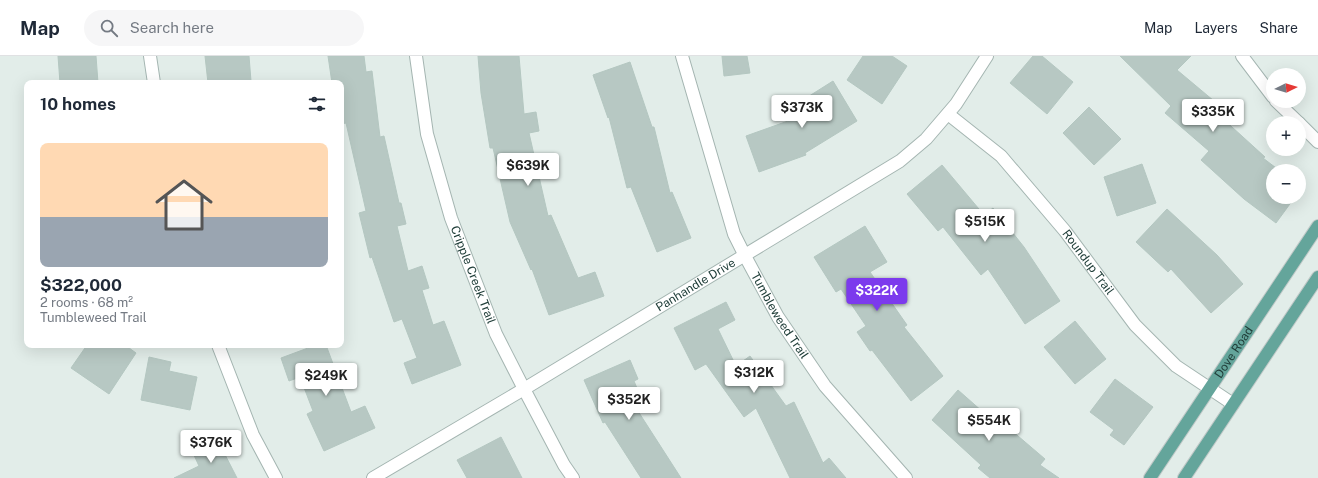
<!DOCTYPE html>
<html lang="en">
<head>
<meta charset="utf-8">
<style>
  body { margin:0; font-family:"Public Sans",sans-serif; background:#f6f6f7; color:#1f2937; height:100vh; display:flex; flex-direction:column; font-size:15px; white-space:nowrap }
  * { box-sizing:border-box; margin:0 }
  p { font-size:13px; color:#747a83 }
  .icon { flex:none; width:22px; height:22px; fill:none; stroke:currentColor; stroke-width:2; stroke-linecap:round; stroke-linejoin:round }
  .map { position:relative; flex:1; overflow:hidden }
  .details { position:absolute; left:24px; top:24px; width:320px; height:268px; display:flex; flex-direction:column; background:#fff; border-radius:8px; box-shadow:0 4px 16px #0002 }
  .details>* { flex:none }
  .needle { width:26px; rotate:85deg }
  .fabs { position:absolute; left:1266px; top:12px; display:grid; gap:8px }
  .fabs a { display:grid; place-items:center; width:40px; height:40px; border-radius:50%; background:#fff; box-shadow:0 4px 16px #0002; font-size:20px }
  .price { position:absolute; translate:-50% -34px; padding:0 9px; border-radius:4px; background:#fff; color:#222; font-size:13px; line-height:26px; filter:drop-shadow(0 1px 2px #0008) }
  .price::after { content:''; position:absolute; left:50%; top:24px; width:12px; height:9px; margin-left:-6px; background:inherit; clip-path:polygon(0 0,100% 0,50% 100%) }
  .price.active { background:#7c3aed; color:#fff }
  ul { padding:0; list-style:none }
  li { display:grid; align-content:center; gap:8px; height:212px; padding:0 16px }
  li+li { border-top:1px solid #e0e1e3 }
  li span { display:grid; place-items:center; height:124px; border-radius:8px; color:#555 }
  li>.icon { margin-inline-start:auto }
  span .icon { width:72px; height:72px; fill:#fffc; stroke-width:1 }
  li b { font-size:17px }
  h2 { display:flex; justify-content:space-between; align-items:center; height:48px; padding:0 16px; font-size:17px }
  header { display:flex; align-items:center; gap:24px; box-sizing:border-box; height:56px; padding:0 20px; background:#fff; border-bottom:1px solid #e0e1e3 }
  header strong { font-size:19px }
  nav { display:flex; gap:22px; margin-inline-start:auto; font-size:14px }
  .search { width:280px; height:36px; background:#f6f6f7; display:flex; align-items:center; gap:10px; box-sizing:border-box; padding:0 14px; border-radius:22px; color:#747a83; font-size:15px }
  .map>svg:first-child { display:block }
  .building { fill:#b7c8c3; stroke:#b4c7c1 }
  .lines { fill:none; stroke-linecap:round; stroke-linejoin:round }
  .minor-casing { stroke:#a4b5b1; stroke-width:14 }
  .major-casing { stroke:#c1c9c8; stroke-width:14 }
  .minor { stroke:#fff; stroke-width:12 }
  .major { stroke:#64a59b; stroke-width:12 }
  .labels { text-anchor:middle; stroke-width:3; stroke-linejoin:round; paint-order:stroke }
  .street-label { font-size:12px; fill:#213f3a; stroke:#f3f9f7 }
</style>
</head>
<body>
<header>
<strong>Map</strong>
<div class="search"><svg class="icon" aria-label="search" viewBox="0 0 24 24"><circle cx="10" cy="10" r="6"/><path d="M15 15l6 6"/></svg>Search here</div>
<nav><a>Map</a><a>Layers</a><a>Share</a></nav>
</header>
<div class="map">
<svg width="1318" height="422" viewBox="0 0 1318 422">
  <rect width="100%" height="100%" fill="#e2ede9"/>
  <g class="building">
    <polygon points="58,0 96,0 98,27 60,27"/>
    <polygon points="205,0 249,0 251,25 208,27"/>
    <polygon points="328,0 364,0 366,16 372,15 380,81 384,80 399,147 401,147 406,168 397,170 408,215 422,210 429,232 422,234 433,269 444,265 461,309 412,328 404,307 417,302 402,263 394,266 372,201 370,202 359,157 366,155 346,67 341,68 341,27 332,27"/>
    <polygon points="478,0 519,0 524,58 536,56 539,75 529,77 548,160 551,159 578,222 595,216 604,240 549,259 532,213 531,214 510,166 493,92 490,92 481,37"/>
    <polygon points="722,0 747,0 750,17 724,20"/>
    <polygon points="863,0 892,0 907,10 882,48 847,24"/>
    <polygon points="1033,0 1042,0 1073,26 1047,58 1010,27"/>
    <polygon points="1120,0 1191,0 1177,14 1226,55 1221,61 1265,101 1263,102 1280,115 1273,115 1273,141 1295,141 1276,167 1244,143 1201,104 1209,95 1165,57 1171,50"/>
    <polygon points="630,6 652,71 654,71 670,137 672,136 691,182 657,196 631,131 627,132 609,61 608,62 593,19"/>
    <polygon points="833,25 857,65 805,97 806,99 759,116 746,80 802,60 795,49"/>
    <polygon points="1089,51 1121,83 1094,109 1063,77"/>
    <polygon points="1142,108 1156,147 1117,160 1104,121"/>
    <polygon points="942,109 984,159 993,152 1024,191 1060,245 1025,268 988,213 981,219 943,171 938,175 907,138"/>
    <polygon points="1167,153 1217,199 1243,228 1211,257 1171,213 1168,216 1136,186"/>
    <polygon points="865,170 887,206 870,216 907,269 904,271 943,320 911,345 872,294 870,295 857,276 866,270 841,233 836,236 814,201"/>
    <polygon points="726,246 735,264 718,273 736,310 750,300 786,350 794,346 823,407 829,402 846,422 790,422 756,352 744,361 706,308 695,314 674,272"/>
    <polygon points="1075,265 1106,303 1075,328 1044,291"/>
    <polygon points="87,289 125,289 136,297 109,338 71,312"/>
    <polygon points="316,289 326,289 351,356 365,350 375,372 324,395 307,358 313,355 300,321 289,325 281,302"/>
    <polygon points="149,301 171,306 169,315 197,321 190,354 141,344"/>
    <polygon points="630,304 638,323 634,325 644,349 636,352 681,422 641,422 605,366 603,367 584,324"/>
    <polygon points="1115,323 1153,351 1124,389 1110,379 1114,374 1090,356"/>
    <polygon points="958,334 1008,378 1011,374 1045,403 1040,409 1059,422 990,422 978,412 981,409 932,364"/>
    <polygon points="501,381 522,422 467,422 457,404"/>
    <polygon points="218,385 237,422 174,422 199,410 193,397"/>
  </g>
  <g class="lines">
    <defs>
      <g id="minor">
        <polyline points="150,0 154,27"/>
        <path id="s1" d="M416,0L427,78L451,162L496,278L524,333L564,409L573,422"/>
        <path id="s2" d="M682,0L734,178L745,200L778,261L825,330L906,422"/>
        <polyline points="1242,0 1273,41"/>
        <polyline points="1276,45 1299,67"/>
        <path id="s3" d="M948,58L1001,100L1065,175L1135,269L1176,310L1233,348"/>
        <polyline points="1299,67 1318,86"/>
        <polyline points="218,289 253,379 276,422"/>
        <path id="s4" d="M373,422L524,333L900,105L926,83L956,48L987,0"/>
      </g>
      <g id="major">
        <path id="s5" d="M1150,422L1318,170"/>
        <polyline points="1184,422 1318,221"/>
      </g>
    </defs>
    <use href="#minor" class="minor-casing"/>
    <use href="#major" class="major-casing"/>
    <use href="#minor" class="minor"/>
    <use href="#major" class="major"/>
  </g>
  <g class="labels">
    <g class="street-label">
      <text dy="4" stroke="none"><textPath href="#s3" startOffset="205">Roundup Trail</textPath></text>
      <text dy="4" stroke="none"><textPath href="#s1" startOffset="227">Cripple Creek Trail</textPath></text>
      <text dy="4" stroke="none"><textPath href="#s4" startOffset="376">Panhandle Drive</textPath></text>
      <text dy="4" stroke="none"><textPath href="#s2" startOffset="279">Tumbleweed Trail</textPath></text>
      <text dy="4" stroke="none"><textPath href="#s5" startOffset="151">Dove Road</textPath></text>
    </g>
  </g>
</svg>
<div class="fabs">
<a><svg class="needle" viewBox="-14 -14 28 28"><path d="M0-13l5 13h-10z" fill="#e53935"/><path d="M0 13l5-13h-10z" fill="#747a83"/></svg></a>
<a>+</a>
<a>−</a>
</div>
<b class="price" style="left:802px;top:73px">$373K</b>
<b class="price" style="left:1213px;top:77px">$335K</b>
<b class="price" style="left:528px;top:131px">$639K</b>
<b class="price" style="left:985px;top:187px">$515K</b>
<b class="price active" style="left:877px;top:256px">$322K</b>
<b class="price" style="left:754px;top:338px">$312K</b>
<b class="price" style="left:326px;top:341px">$249K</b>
<b class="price" style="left:629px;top:365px">$352K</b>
<b class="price" style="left:989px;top:386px">$554K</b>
<b class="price" style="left:211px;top:408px">$376K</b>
<section class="details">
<h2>10 homes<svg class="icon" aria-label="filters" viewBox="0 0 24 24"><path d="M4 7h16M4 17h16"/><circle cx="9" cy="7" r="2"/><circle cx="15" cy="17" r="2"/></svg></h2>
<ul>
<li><span style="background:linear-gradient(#ffd9b3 60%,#9aa5b1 0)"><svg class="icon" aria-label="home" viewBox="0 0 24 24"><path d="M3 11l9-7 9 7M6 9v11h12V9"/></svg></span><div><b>$322,000</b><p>2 rooms · 68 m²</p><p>Tumbleweed Trail</p></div></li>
</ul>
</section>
</div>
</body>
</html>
